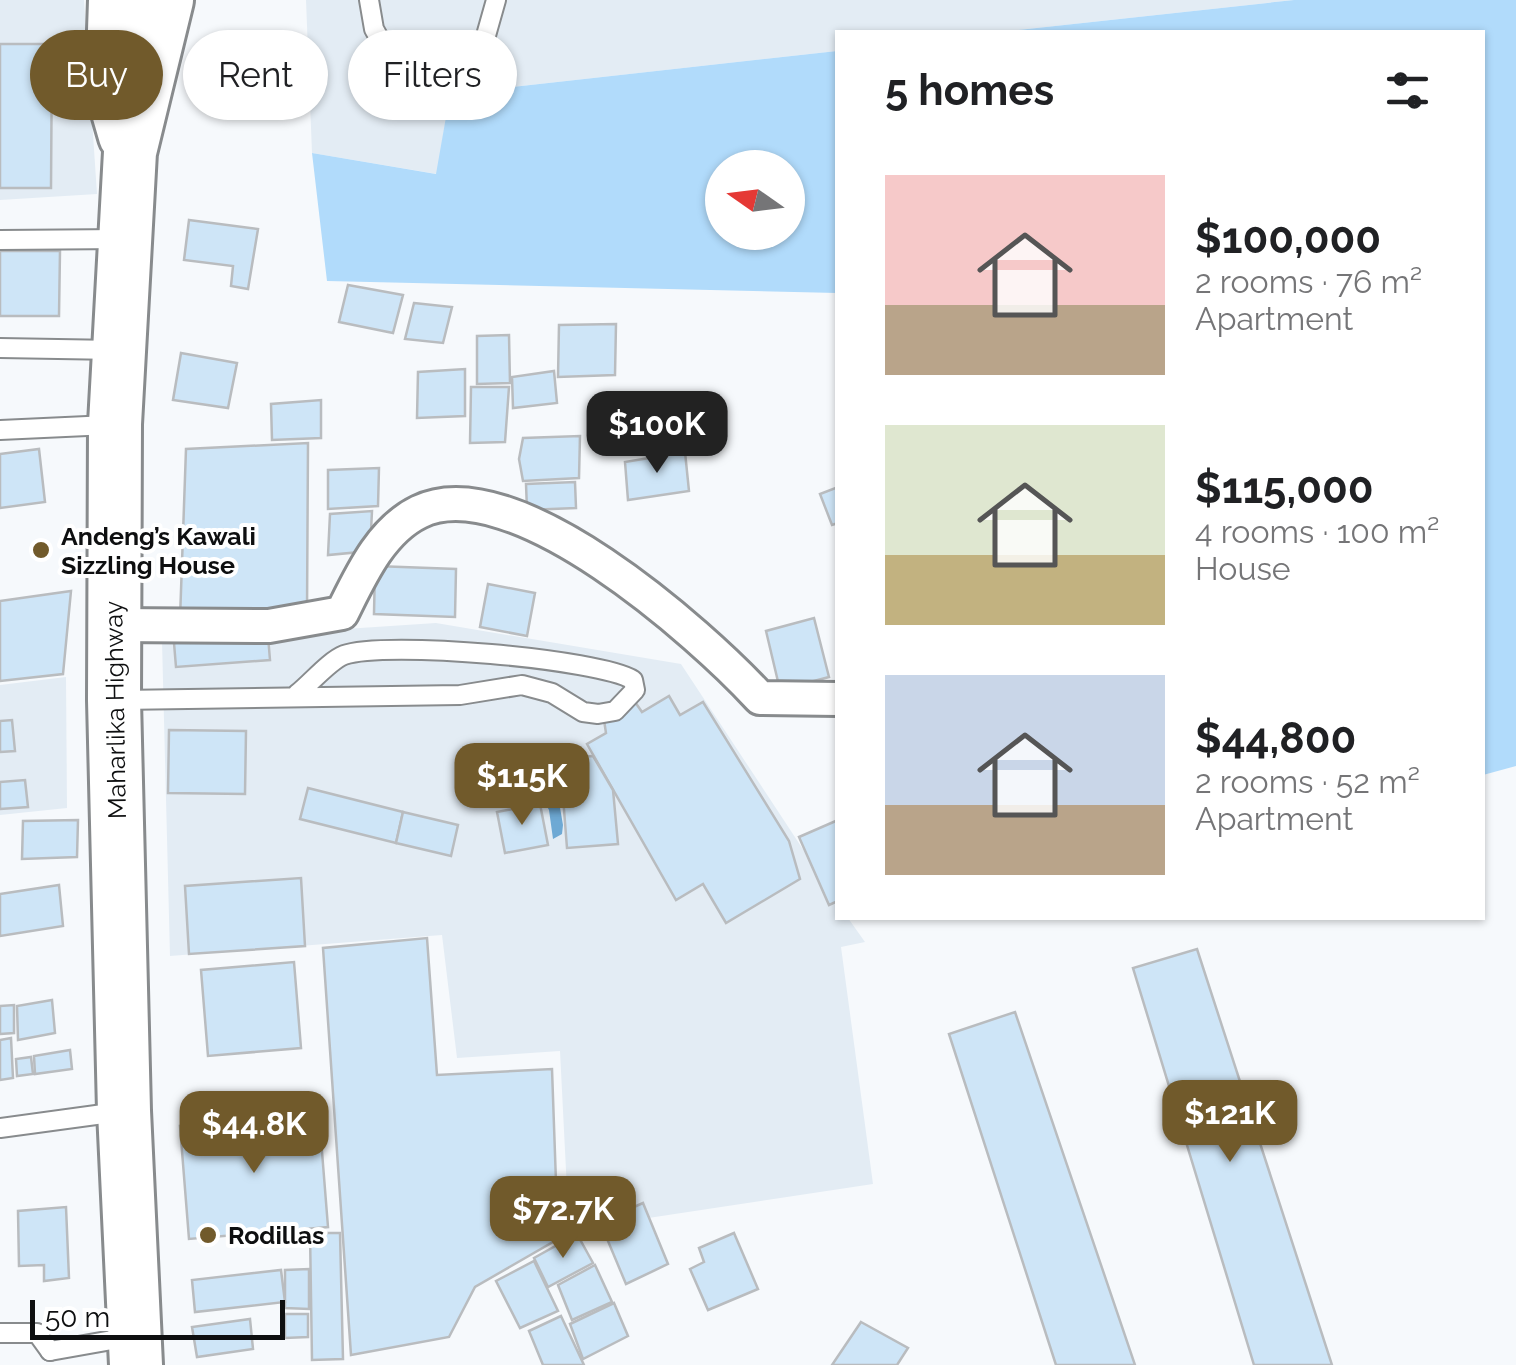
<!DOCTYPE html>
<html lang="en">
<head>
<meta charset="utf-8">
<style>
  body { margin:0; font-family:Raleway,sans-serif; background:#f6f6f6; color:#202124; height:100vh; display:flex; flex-direction:column; font-size:38px; white-space:nowrap }
  * { box-sizing:border-box; margin:0 }
  p { font-size:32px; color:#757577 }
  .icon { flex:none; width:55px; height:55px; fill:none; stroke:currentColor; stroke-width:2; stroke-linecap:round; stroke-linejoin:round }
  .map { position:relative; flex:1; overflow:hidden }
  .side { position:absolute; left:835px; top:30px; width:650px; height:890px; display:flex; flex-direction:column; background:#fff; border-radius:0px; box-shadow:0 2px 8px #0004 }
  .side>* { flex:none }
  .hud { position:absolute; left:30px; top:30px; width:655px; height:90px; display:flex; gap:20px }
  .needle { width:65px; rotate:284deg }
  .buttons { position:absolute; left:705px; top:150px; display:grid; gap:20px }
  .buttons a { display:grid; place-items:center; width:100px; height:100px; border-radius:50%; background:#fff; box-shadow:0 2px 8px #0004; font-size:50px }
  .scale { position:absolute; left:30px; bottom:25px; width:255px; box-sizing:border-box; padding-left:10px; border:5px solid #0e0f10; border-top:0; font-size:28px; line-height:35px; white-space:nowrap; color:#0e0f10; -webkit-text-stroke:8px #fff; paint-order:stroke }
  .price { position:absolute; translate:-50% -85px; padding:0 22px; border-radius:20px; background:#715a2b; color:#fff; font-size:32px; line-height:65px; filter:drop-shadow(0 2px 5px #0008) }
  .price::after { content:''; position:absolute; left:50%; top:60px; width:30px; height:22px; margin-left:-15px; background:inherit; clip-path:polygon(0 0,100% 0,50% 100%) }
  .price.active { background:#222; color:#fff }
  ul { padding:0; list-style:none }
  li { display:flex; align-items:center; gap:30px; height:250px; padding:0 50px }
  li span { display:grid; place-items:center; flex:none; width:280px; height:200px; border-radius:0px; color:#555 }
  li>.icon { margin-inline-start:auto }
  span .icon { width:120px; height:120px; fill:#fffc; stroke-width:1 }
  li b { font-size:42px }
  h2 { display:flex; justify-content:space-between; align-items:center; height:120px; padding:0 50px; font-size:42px }
  .chip { padding:0 35px; border-radius:45px; background:#fff; box-shadow:0 2px 8px #0004; font-size:35px; line-height:90px }
  .chip.active { background:#715a2b; color:#fff }
  .map>svg:first-child { display:block }
  .built { fill:#e3ecf4 }
  .green { fill:#b1dbfb; fill-rule:evenodd }
  .water { fill:#6ea9d4 }
  .building { fill:#cee5f7; stroke:#b9bcbf; stroke-width:2.5 }
  .lines { fill:none; stroke-linecap:round; stroke-linejoin:round }
  .service-casing { stroke:#888b8d; stroke-width:22 }
  .minor-casing { stroke:#888b8d; stroke-width:38 }
  .primary-casing { stroke:#888b8d; stroke-width:58 }
  .service { stroke:#fff; stroke-width:18 }
  .minor { stroke:#fff; stroke-width:32 }
  .primary { stroke:#fff; stroke-width:52 }
  .poi-dot { fill:#715a2b; stroke:#fff; stroke-width:4 }
  .labels { text-anchor:middle; stroke-width:8; stroke-linejoin:round; paint-order:stroke }
  .poi-label { font-size:25px; font-weight:bold; fill:#0e0f10; stroke:#fff; text-anchor:start }
  .street-label { font-size:25px; fill:#0e0f10; stroke:#fff }
</style>
</head>
<body>
<div class="map">
<svg width="1516" height="1365" viewBox="0 0 1516 1365">
  <rect width="100%" height="100%" fill="#f6f9fc"/>
  <g class="built">
    <polygon points="0,0 84,0 97,194 0,200"/>
    <polygon points="306,0 1294,0 1001,32 838,32 837,51 450,94 437,174 312,153"/>
    <polygon points="436,623 681,664 837,901 838,918 848,918 865,942 841,947 873,1184 569,1230 560,1051 457,1058 442,935 170,956 162,641"/>
    <polygon points="66,677 67,808 0,815 0,685"/>
  </g>
  <g class="green">
    <polygon points="1294,0 1516,0 1516,766 1483,775 1482,32 1001,32"/>
    <path d="M837,51V293L327,281L312,153L436,174L450,94ZM722,168H788V232H722Z"/>
  </g>
  <path class="water" d="M519,754L553,767L563,825L562,834L553,839L549,810L542,798L496,805C482,781 496,760 519,754Z"/>
  <g class="building">
    <polygon points="0,44 52,44 51,188 0,188"/>
    <polygon points="189,220 258,229 248,289 231,286 233,266 184,260"/>
    <polygon points="0,251 60,251 59,316 0,316"/>
    <polygon points="348,285 403,295 393,333 339,322"/>
    <polygon points="414,303 452,307 443,343 405,339"/>
    <polygon points="616,324 615,375 558,377 559,325"/>
    <polygon points="509,335 510,383 477,384 477,336"/>
    <polygon points="181,353 237,363 228,408 173,400"/>
    <polygon points="465,369 465,416 417,418 418,372"/>
    <polygon points="554,371 557,403 513,408 512,377"/>
    <polygon points="471,387 509,387 505,442 470,443"/>
    <polygon points="321,400 321,438 272,440 271,404"/>
    <polygon points="580,436 579,478 523,481 519,459 523,438"/>
    <polygon points="308,443 307,612 180,619 186,449"/>
    <polygon points="39,449 45,502 0,508 0,454"/>
    <polygon points="685,452 689,491 628,500 625,462"/>
    <polygon points="379,468 378,506 328,509 328,470"/>
    <polygon points="575,482 576,508 527,510 526,484"/>
    <polygon points="838,487 838,523 832,525 820,494"/>
    <polygon points="372,511 370,551 328,555 330,514"/>
    <polygon points="375,566 456,569 455,617 374,614"/>
    <polygon points="488,584 535,593 527,636 480,627"/>
    <polygon points="71,591 63,674 0,681 0,601"/>
    <polygon points="814,618 829,677 780,690 766,631"/>
    <polygon points="268,636 270,660 176,667 174,643"/>
    <polygon points="669,696 680,715 703,702 789,841 800,879 726,923 703,884 676,900 587,744 606,733 604,720 635,702 642,712"/>
    <polygon points="12,720 15,751 0,752 0,721"/>
    <polygon points="169,730 246,731 245,794 168,793"/>
    <polygon points="593,756 613,790 618,844 567,848 560,758"/>
    <polygon points="25,780 28,807 0,809 0,782"/>
    <polygon points="308,788 403,812 396,843 300,819"/>
    <polygon points="540,804 548,845 505,853 497,812"/>
    <polygon points="403,812 458,825 451,856 396,843"/>
    <polygon points="78,820 77,857 22,859 23,821"/>
    <polygon points="838,820 838,901 829,905 799,837"/>
    <polygon points="301,878 305,946 189,954 185,886"/>
    <polygon points="59,885 63,926 0,936 0,894"/>
    <polygon points="427,938 437,1075 552,1069 558,1239 475,1287 449,1337 351,1355 323,948"/>
    <polygon points="1197,949 1332,1365 1254,1365 1133,968"/>
    <polygon points="294,962 301,1048 208,1056 201,970"/>
    <polygon points="52,1000 55,1033 18,1040 17,1006"/>
    <polygon points="14,1005 14,1033 0,1034 0,1006"/>
    <polygon points="1015,1012 1135,1365 1056,1365 949,1034"/>
    <polygon points="11,1038 13,1078 0,1080 0,1040"/>
    <polygon points="70,1050 72,1069 35,1074 34,1056"/>
    <polygon points="31,1057 33,1074 17,1076 16,1059"/>
    <polygon points="319,1114 328,1227 189,1239 180,1126"/>
    <polygon points="643,1203 668,1264 626,1284 600,1222"/>
    <polygon points="66,1207 69,1278 44,1281 44,1265 19,1266 18,1211"/>
    <polygon points="310,1233 340,1233 343,1359 312,1360"/>
    <polygon points="734,1233 758,1289 708,1310 690,1269 704,1262 699,1248"/>
    <polygon points="577,1234 593,1263 548,1287 534,1258"/>
    <polygon points="534,1261 558,1311 520,1328 496,1281"/>
    <polygon points="595,1265 612,1302 572,1320 558,1285"/>
    <polygon points="309,1269 309,1309 285,1308 285,1270"/>
    <polygon points="281,1270 285,1302 195,1312 192,1280"/>
    <polygon points="614,1303 628,1336 583,1359 570,1324"/>
    <polygon points="285,1314 308,1314 308,1337 285,1338"/>
    <polygon points="561,1316 584,1365 543,1365 529,1331"/>
    <polygon points="250,1319 253,1349 197,1357 192,1327"/>
    <polygon points="861,1322 908,1348 897,1365 832,1365"/>
  </g>
  <g class="lines">
    <defs>
      <g id="service">
        <path d="M369,0L374,29L388,54C422,62 450,60 483,46L496,0"/>
        <polyline points="0,240 123,239"/>
        <polyline points="0,348 116,350"/>
        <polyline points="0,430 109,425"/>
        <path d="M120,700L460,695L522,685L552,693L583,712L598,714L615,711L635,690L633,680C600,659 384,640 344,655C329,661 310,684 297,694"/>
        <polyline points="0,1128 118,1112"/>
        <polyline points="0,1333 37,1333 50,1351"/>
        <polyline points="50,1351 129,1337"/>
      </g>
      <path id="minor" d="M114,625L269,626L342,613C360,577 380,531 419,512C513,466 701,634 760,698L838,699"/>
      <g id="primary">
        <polyline points="115,0 112,91 125,136"/>
        <polyline points="136,1365 124,1111 114,700 115,424 130,152 167,0"/>
      </g>
    </defs>
    <use href="#service" class="service-casing"/>
    <use href="#minor" class="minor-casing"/>
    <use href="#primary" class="primary-casing"/>
    <use href="#service" class="service"/>
    <use href="#minor" class="minor"/>
    <use href="#primary" class="primary"/>
  </g>
  <g class="poi-dot">
    <circle cx="41" cy="550" r="10"/>
    <circle cx="208" cy="1235" r="10"/>
  </g>
  <g class="labels">
    <g class="poi-label">
      <text x="61" y="545">Andeng’s Kawali<tspan x="61" dy="29">Sizzling House</tspan></text>
      <text x="228" y="1244">Rodillas</text>
    </g>
    <g class="street-label">
      <text transform="translate(115 710) rotate(-91)" y="9">Maharlika Highway</text>
    </g>
  </g>
</svg>
<div class="buttons">
<a><svg class="needle" viewBox="-14 -14 28 28"><path d="M0-13l5 13h-10z" fill="#e53935"/><path d="M0 13l5-13h-10z" fill="#757577"/></svg></a>
</div>
<div class="scale">50 m</div>
<b class="price active" style="left:657px;top:476px">$100K</b>
<b class="price" style="left:522px;top:828px">$115K</b>
<b class="price" style="left:1230px;top:1165px">$121K</b>
<b class="price" style="left:254px;top:1176px">$44.8K</b>
<b class="price" style="left:563px;top:1261px">$72.7K</b>
<div class="hud">
<a class="chip active">Buy</a>
<a class="chip">Rent</a>
<a class="chip">Filters</a>
</div>
<section class="side">
<h2>5 homes<svg class="icon" aria-label="filters" viewBox="0 0 24 24"><path d="M4 7h16M4 17h16"/><circle cx="9" cy="7" r="2"/><circle cx="15" cy="17" r="2"/></svg></h2>
<ul>
<li><span style="background:linear-gradient(#f6c9c9 65%,#b9a48a 0)"><svg class="icon" aria-label="home" viewBox="0 0 24 24"><path d="M3 11l9-7 9 7M6 9v11h12V9"/></svg></span><div><b>$100,000</b><p>2 rooms · 76 m²</p><p>Apartment</p></div></li>
<li><span style="background:linear-gradient(#dfe7d0 65%,#c2b280 0)"><svg class="icon" aria-label="home" viewBox="0 0 24 24"><path d="M3 11l9-7 9 7M6 9v11h12V9"/></svg></span><div><b>$115,000</b><p>4 rooms · 100 m²</p><p>House</p></div></li>
<li><span style="background:linear-gradient(#c9d6e8 65%,#b9a48a 0)"><svg class="icon" aria-label="home" viewBox="0 0 24 24"><path d="M3 11l9-7 9 7M6 9v11h12V9"/></svg></span><div><b>$44,800</b><p>2 rooms · 52 m²</p><p>Apartment</p></div></li>
</ul>
</section>
</div>
</body>
</html>
